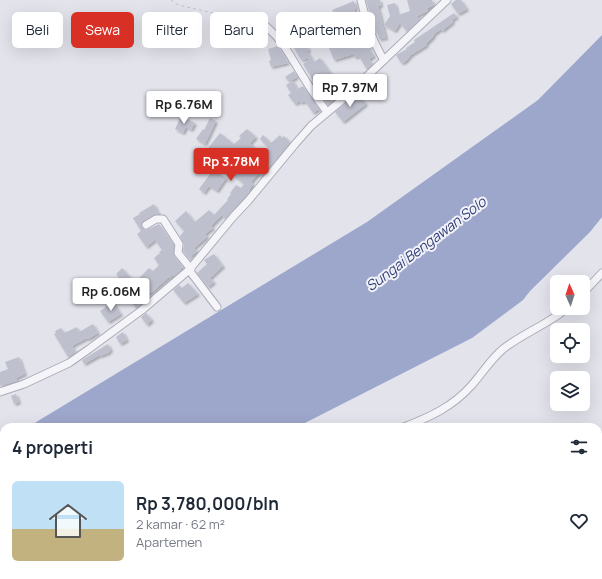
<!DOCTYPE html>
<html lang="id">
<head>
<meta charset="utf-8">
<style>
  body { margin:0; font-family:Manrope,sans-serif; background:#f2f2f3; color:#1f2937; height:100vh; display:flex; flex-direction:column; font-size:15px; white-space:nowrap }
  * { box-sizing:border-box; margin:0 }
  p { font-size:13px; color:#747a83 }
  .icon { flex:none; width:22px; height:22px; fill:none; stroke:currentColor; stroke-width:2; stroke-linecap:round; stroke-linejoin:round }
  .map { position:relative; flex:1; overflow:hidden }
  .sheet { position:absolute; left:0px; top:423px; width:602px; height:156px; display:flex; flex-direction:column; background:#fff; border-radius:12px 12px 0 0; box-shadow:0 4px 16px #0002 }
  .sheet>* { flex:none }
  .guide { position:absolute; left:12px; top:12px; width:400px; height:36px; display:flex; gap:8px }
  .needle { width:26px; rotate:357deg }
  .controls { position:absolute; left:550px; top:275px; display:grid; gap:8px }
  .controls a { display:grid; place-items:center; width:40px; height:40px; border-radius:6px; background:#fff; box-shadow:0 4px 16px #0002; font-size:20px }
  .price { position:absolute; translate:-50% -34px; padding:0 9px; border-radius:4px; background:#fff; color:#222; font-size:13px; line-height:26px; filter:drop-shadow(0 1px 2px #0008) }
  .price::after { content:''; position:absolute; left:50%; top:24px; width:12px; height:9px; margin-left:-6px; background:inherit; clip-path:polygon(0 0,100% 0,50% 100%) }
  .price.selected { background:#d93025; color:#fff }
  ul { padding:0; list-style:none }
  li { display:flex; align-items:center; gap:12px; height:100px; padding:0 12px }
  li span { display:grid; place-items:center; flex:none; width:112px; height:80px; border-radius:6px; color:#555 }
  li>.icon { margin-inline-start:auto }
  span .icon { width:48px; height:48px; fill:#fffc; stroke-width:1 }
  li b { font-size:17px }
  h2 { display:flex; justify-content:space-between; align-items:center; height:48px; padding:0 12px; font-size:17px }
  .pill { padding:0 14px; border-radius:6px; background:#fff; box-shadow:0 4px 16px #0002; font-size:14px; line-height:36px }
  .pill.selected { background:#d93025; color:#fff }
  .map>svg:first-child { display:block }
  .water { fill:#9da6cb }
  .building { fill:#bfc0ce; filter:url(#shadow) }
  .lines { fill:none; stroke-linecap:round; stroke-linejoin:round }
  .minor-casing { stroke:#abacb9; stroke-width:9 }
  .path { stroke:#c0c1ca; stroke-width:1; stroke-dasharray:3 3; stroke-linecap:butt }
  .minor { stroke:#f5f5f9; stroke-width:7 }
  .labels { text-anchor:middle; stroke-width:4; stroke-linejoin:round; paint-order:stroke }
  .water-label { font-size:14px; font-style:italic; fill:#333e78; stroke:#f2f3f8 }
</style>
</head>
<body>
<div class="map">
<svg width="602" height="579" viewBox="0 0 602 579">
  <defs>
    <filter id="shadow"><feDropShadow dx="2" dy="2" stdDeviation="1" flood-color="#0004"/></filter>
  </defs>
  <rect width="100%" height="100%" fill="#e2e3eb"/>
  <g class="water">
    <polygon points="602,35 602,217 590,232 530,291 523,300 472,338 297,427 28,427 367,222 538,100"/>
    <polygon points="4,441 4,569 0,570 0,442"/>
  </g>
  <g class="building">
    <polygon points="366,0 380,0 381,6 378,6 386,38 379,39 378,33 376,33 372,22"/>
    <polygon points="407,0 432,0 434,5 428,8 428,11 417,16 419,20 407,32 400,23 395,31 384,25 390,16 387,5 395,3 398,15 410,11"/>
    <polygon points="456,0 461,0 467,9 458,14 451,4"/>
    <polygon points="354,1 356,9 354,10 365,38 365,33 371,46 368,47 374,56 369,59 372,64 367,70 359,56 354,57 354,54 334,60 327,43 343,35 342,32 351,30 346,19 337,23 338,24 315,33 309,18 322,12 324,17 334,13 332,10"/>
    <polygon points="454,13 457,17 452,20 453,22 442,31 441,29 433,35 434,36 426,44 427,45 411,55 405,62 401,63 396,55 407,49 406,48 415,42 414,40"/>
    <polygon points="301,35 309,50 307,51 314,62 320,58 344,91 328,105 303,64 311,58 301,60 290,41"/>
    <polygon points="278,46 288,63 271,67 269,61 271,60 268,49"/>
    <polygon points="294,71 297,77 289,82 285,77"/>
    <polygon points="339,78 347,84 343,90"/>
    <polygon points="293,81 297,89 303,86 319,109 313,113 305,101 301,103 300,101 295,104 288,95 291,93 286,85"/>
    <polygon points="357,93 366,104 343,122 335,112"/>
    <polygon points="181,116 195,123 191,130 186,127 183,133 175,129"/>
    <polygon points="210,118 216,121 205,144 196,139 203,129 204,130"/>
    <polygon points="247,129 256,137 250,143 261,154 268,147 260,139 263,135 271,143 280,135 282,138 284,136 290,142 262,177 258,174 251,182 253,184 249,190 250,191 225,219 222,215 211,226 213,228 205,234 207,237 194,248 197,251 191,256 193,258 190,260 183,251 184,244 180,236 184,231 175,221 186,211 195,222 209,210 214,215 228,200 227,199 231,194 230,193 236,185 241,188 244,184 227,170 236,159 232,154 228,150 218,162 205,152 220,133 234,144 241,138 239,136"/>
    <polygon points="213,170 226,178 217,191 209,186 204,193 199,189"/>
    <polygon points="154,204 159,214 153,215 143,221 141,223 142,227 146,230 159,224 174,245 173,255 183,267 180,269 181,270 174,276 173,275 170,278 169,277 150,294 149,293 142,300 144,302 138,307 137,305 135,307 122,290 121,290 117,286 121,283 117,279 119,277 116,274 122,268 135,282 149,268 153,271 159,265 154,258 160,253 159,252 162,250 155,240 146,247 137,234 141,231 133,218 140,214 139,213"/>
    <polygon points="214,254 223,266 210,278 214,282 208,287 197,273 207,264 204,260"/>
    <polygon points="188,283 198,294 184,303 173,290 179,285 182,288"/>
    <polygon points="113,302 121,314 108,322 100,311"/>
    <polygon points="146,313 152,320 147,325 141,317"/>
    <polygon points="93,324 98,333 88,339 87,338 72,346 76,352 68,357 54,334 56,333 55,331 61,328 64,333 77,327 79,332"/>
    <polygon points="123,332 127,340 120,344 116,337"/>
    <polygon points="108,344 111,350 108,353 100,356 100,355 84,364 82,360"/>
    <polygon points="19,357 25,374 16,378 17,381 0,386 0,372 8,369 5,362"/>
    <polygon points="16,394 19,402 14,404 11,396"/>
  </g>
  <g class="lines">
    <defs>
      <g id="minor">
        <path d="M361,0C366,22 372,41 384,60"/>
        <path d="M267,27C285,43 291,58 304,78C311,90 319,101 327,112"/>
        <polyline points="146,225 156,219 163,219 179,244 178,253 191,269"/>
        <polyline points="189,270 217,307"/>
        <polyline points="583,293 602,273"/>
        <polyline points="0,392 24,384 69,363 89,349 142,310 189,270 233,217 248,201 296,143 311,126 342,100 447,0"/>
        <path d="M404,427C430,417 452,407 471,386C482,374 490,360 503,349C517,338 532,331 547,322C554,318 561,313 567,308"/>
        <polyline points="0,574 4,573"/>
        <polyline points="73,575 79,579"/>
        <polyline points="145,579 154,577 175,579"/>
        <polyline points="398,579 399,575"/>
        <polyline points="515,579 516,575"/>
      </g>
    </defs>
    <use href="#minor" class="minor-casing"/>
    <polyline class="path" points="171,0 178,5 248,21 260,25"/>
    <use href="#minor" class="minor"/>
  </g>
  <g class="labels">
    <g class="water-label">
      <text transform="translate(426 244) rotate(-37)" y="5">Sungai Bengawan Solo</text>
    </g>
  </g>
</svg>
<div class="controls">
<a><svg class="needle" viewBox="-14 -14 28 28"><path d="M0-13l5 13h-10z" fill="#e53935"/><path d="M0 13l5-13h-10z" fill="#747a83"/></svg></a>
<a><svg class="icon" aria-label="locate" viewBox="0 0 24 24"><circle cx="12" cy="12" r="6"/><path d="M12 2v4M12 18v4M2 12h4M18 12h4"/></svg></a>
<a><svg class="icon" aria-label="layers" viewBox="0 0 24 24"><path d="M12 4l9 5-9 5-9-5zM3 14l9 5 9-5"/></svg></a>
</div>
<b class="price" style="left:350px;top:108px">Rp 7.97M</b>
<b class="price" style="left:184px;top:125px">Rp 6.76M</b>
<b class="price selected" style="left:231px;top:182px">Rp 3.78M</b>
<b class="price" style="left:111px;top:312px">Rp 6.06M</b>
<div class="guide">
<a class="pill">Beli</a>
<a class="pill selected">Sewa</a>
<a class="pill">Filter</a>
<a class="pill">Baru</a>
<a class="pill">Apartemen</a>
</div>
<section class="sheet">
<h2>4 properti<svg class="icon" aria-label="filters" viewBox="0 0 24 24"><path d="M4 7h16M4 17h16"/><circle cx="9" cy="7" r="2"/><circle cx="15" cy="17" r="2"/></svg></h2>
<ul>
<li><span style="background:linear-gradient(#bfe0f5 60%,#c2b280 0)"><svg class="icon" aria-label="home" viewBox="0 0 24 24"><path d="M3 11l9-7 9 7M6 9v11h12V9"/></svg></span><div><b>Rp 3,780,000/bln</b><p>2 kamar · 62 m²</p><p>Apartemen</p></div><svg class="icon" aria-label="heart" viewBox="0 0 24 24"><path d="M12 20l-8-8c-3-5 5-10 8-4 3-6 11-1 8 4z"/></svg></li>
</ul>
</section>
</div>
</body>
</html>
